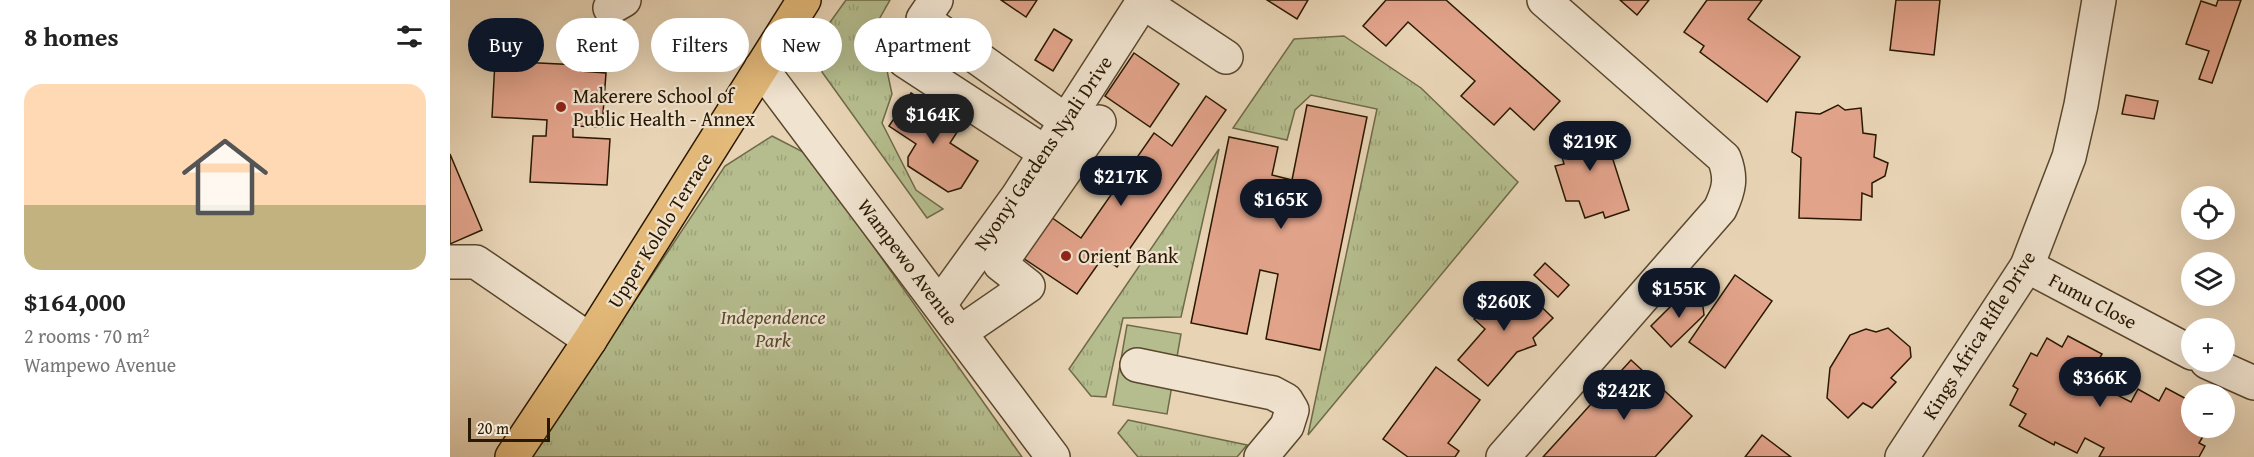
<!DOCTYPE html>
<html lang="en">
<head>
<meta charset="utf-8">
<style>
  body { margin:0; font-family:"Gentium Book Plus",serif; background:#f6f6f6; color:#222; height:100vh; display:flex; flex-direction:column; font-size:22px; white-space:nowrap }
  * { box-sizing:border-box; margin:0 }
  p { font-size:20px; color:#767676 }
  .icon { flex:none; width:33px; height:33px; fill:none; stroke:currentColor; stroke-width:2; stroke-linecap:round; stroke-linejoin:round }
  .map { position:relative; flex:1; overflow:hidden }
  .panel { display:flex; flex-direction:column; background:#fff; width:450px }
  .panel>* { flex:none }
  .top-card { position:absolute; left:18px; top:18px; width:570px; height:54px; display:flex; gap:12px }
  .buttons { position:absolute; left:1731px; top:186px; display:grid; gap:12px }
  .buttons a { display:grid; place-items:center; width:54px; height:54px; border-radius:50%; background:#fff; box-shadow:0 6px 24px #0002; font-size:30px }
  .scale { position:absolute; left:18px; bottom:15px; width:82px; box-sizing:border-box; padding-left:6px; border:3px solid #291800; border-top:0; font-size:16px; line-height:21px; white-space:nowrap; color:#291800; -webkit-text-stroke:4px #f0e3cf; paint-order:stroke }
  .price { position:absolute; translate:-50% -51px; padding:0 14px; border-radius:21px; background:#111827; color:#fff; font-size:20px; line-height:39px; filter:drop-shadow(0 2px 3px #0008) }
  .price::after { content:''; position:absolute; left:50%; top:36px; width:18px; height:14px; margin-left:-9px; background:inherit; clip-path:polygon(0 0,100% 0,50% 100%) }
  .price.selected { background:#222; color:#fff }
  ul { padding:0; list-style:none }
  li { display:grid; align-content:center; gap:12px; height:318px; padding:0 24px }
  li+li { border-top:2px solid #e0e0e0 }
  li span { display:grid; place-items:center; height:186px; border-radius:18px; color:#555 }
  li>.icon { margin-inline-start:auto }
  span .icon { width:108px; height:108px; fill:#fffc; stroke-width:1 }
  li b { font-size:26px }
  h2 { display:flex; justify-content:space-between; align-items:center; height:72px; padding:0 24px; font-size:26px }
  .pill { padding:0 21px; border-radius:27px; background:#fff; box-shadow:0 6px 24px #0002; font-size:21px; line-height:54px }
  .pill.selected { background:#111827; color:#fff }
  main { display:flex; flex:1; min-height:0 }
  .map>svg:first-child { display:block }
  .grass { fill:url(#grass-tufts); stroke:#6f6a47; stroke-width:1.5 }
  .pitch { fill:#b5bd8e; stroke:#6f6a47; stroke-width:1.5 }
  .building { fill:#e2a38b; stroke:#291800; stroke-width:1.5 }
  .lines { fill:none; stroke-linecap:round; stroke-linejoin:round }
  .minor-casing { stroke:#59472d; stroke-width:36 }
  .major-casing { stroke:#291800; stroke-width:36 }
  .minor { stroke:#f0e3cf; stroke-width:33 }
  .major { stroke:#e4ba7a; stroke-width:33 }
  .poi-dot { fill:#8f2418; stroke:#f0e3cf; stroke-width:2 }
  .labels { text-anchor:middle; stroke-width:4.5; stroke-linejoin:round; paint-order:stroke }
  .poi-label { font-size:20px; fill:#291800; stroke:#f0e3cf; text-anchor:start }
  .street-label { font-size:20px; fill:#291800; stroke:#f0e3cf }
  .park-label { font-size:20px; font-style:italic; fill:#534a2b; stroke:#f0e3cf }
</style>
</head>
<body>
<main>
<section class="panel">
<h2>8 homes<svg class="icon" aria-label="filters" viewBox="0 0 24 24"><path d="M4 7h16M4 17h16"/><circle cx="9" cy="7" r="2"/><circle cx="15" cy="17" r="2"/></svg></h2>
<ul>
<li><span style="background:linear-gradient(#ffd9b3 65%,#c2b280 0)"><svg class="icon" aria-label="home" viewBox="0 0 24 24"><path d="M3 11l9-7 9 7M6 9v11h12V9"/></svg></span><div><b>$164,000</b><p>2 rooms · 70 m²</p><p>Wampewo Avenue</p></div></li>
</ul>
</section>
<div class="map">
<svg width="1804" height="457" viewBox="0 0 1804 457">
  <defs>
    <pattern id="grass-tufts" width="24" height="20" patternUnits="userSpaceOnUse" patternTransform="scale(1.5)"><rect width="24" height="20" fill="#b5bd8e"/><path d="M3 7l-1-3M5 7V3M7 7l1-3M15 17l-1-3M17 17v-4M19 17l1-3" fill="none" stroke="#9ca279"/></pattern>
  </defs>
  <rect width="100%" height="100%" fill="#e8d4b5"/>
  <filter id="stains"><feTurbulence type="fractalNoise" baseFrequency=".00333" numOctaves="4"/><feColorMatrix values="0 0 0 0 .2 0 0 0 0 .09 0 0 0 0 .02 0 0 0 .5 -.17"/></filter>
  <radialGradient id="worn" r=".72"><stop offset=".6" stop-color="#630" stop-opacity="0"/><stop offset="1" stop-color="#630" stop-opacity=".3"/></radialGradient>
  <g class="grass">
    <polygon points="396,0 440,0 427,23 442,94 432,123 466,190 493,209 477,218 372,72 378,25"/>
    <polygon points="894,36 971,88 1068,182 858,435 927,109 861,95 845,110 837,140 783,128 844,39"/>
    <polygon points="322,136 359,155 572,457 81,457 275,166"/>
    <polygon points="769,149 731,317 673,318 656,397 641,396 619,369"/>
    <polygon points="678,420 797,445 787,457 688,457 668,433"/>
  </g>
  <polygon class="pitch" points="677,325 731,334 717,414 663,405"/>
  <g class="building">
    <polygon points="551,0 587,0 576,17"/>
    <polygon points="817,0 858,0 847,19"/>
    <polygon points="936,0 996,0 1110,101 1084,130 1060,108 1044,125 1011,96 1025,81 958,22 936,46 913,26"/>
    <polygon points="1170,0 1199,0 1187,15"/>
    <polygon points="1257,0 1312,0 1298,19 1350,57 1317,102 1250,52 1254,46 1234,32"/>
    <polygon points="1446,0 1490,0 1484,55 1440,50"/>
    <polygon points="1768,0 1791,0 1762,83 1749,79 1759,51 1736,44 1751,1 1766,6"/>
    <polygon points="604,29 622,40 603,71 585,60"/>
    <polygon points="684,53 729,84 700,127 655,96"/>
    <polygon points="45,61 130,65 130,71 156,73 152,127 123,126 123,137 160,139 157,185 80,182 83,136 96,136 97,120 42,117"/>
    <polygon points="461,93 511,126 500,143 528,161 511,188 498,192 458,166 458,157 466,144 439,126"/>
    <polygon points="1676,95 1708,101 1704,119 1672,114"/>
    <polygon points="756,96 776,110 667,267 653,257 627,294 570,256 598,215 631,238 704,133 722,146"/>
    <polygon points="857,105 917,117 870,350 816,339 828,274 810,270 797,334 741,323 779,137 828,147 822,175 842,180"/>
    <polygon points="1388,105 1395,110 1411,108 1413,133 1426,135 1424,157 1438,163 1435,176 1422,183 1422,197 1412,193 1411,220 1349,218 1351,158 1342,152 1346,112 1370,114"/>
    <polygon points="1151,122 1179,210 1155,218 1153,212 1135,218 1129,201 1116,201 1105,166 1114,164 1106,136"/>
    <polygon points="0,154 32,230 0,244"/>
    <polygon points="1095,263 1119,285 1108,297 1084,275"/>
    <polygon points="1285,275 1322,301 1275,368 1239,342"/>
    <polygon points="1067,287 1075,291 1103,318 1083,338 1086,345 1067,352 1038,386 1008,360 1035,329 1024,319 1048,291"/>
    <polygon points="1237,290 1253,307 1254,315 1221,347 1201,326"/>
    <polygon points="1438,328 1460,347 1461,357 1441,378 1446,382 1422,408 1413,403 1398,418 1377,398 1380,368 1400,335 1416,329 1426,332"/>
    <polygon points="1618,336 1652,354 1644,368 1666,379 1659,391 1681,402 1688,389 1709,401 1716,388 1742,402 1742,428 1758,428 1749,443 1755,446 1749,457 1649,457 1654,448 1635,438 1627,453 1605,442 1604,445 1569,426 1576,414 1560,405 1568,389 1563,386 1581,353 1587,356 1597,338 1612,347"/>
    <polygon points="1181,360 1242,416 1205,457 1093,457"/>
    <polygon points="986,367 1030,400 998,443 1009,451 1005,457 958,457 933,439"/>
    <polygon points="1312,435 1341,457 1295,457"/>
  </g>
  <g class="lines">
    <defs>
      <g id="minor">
        <polyline points="486,0 473,19 616,121"/>
        <polyline points="693,2 776,57"/>
        <polyline points="160,8 174,0"/>
        <polyline points="455,61 596,153"/>
        <polyline points="311,68 603,457"/>
        <polyline points="0,262 26,262 140,340"/>
        <polyline points="1577,266 1742,353"/>
        <polyline points="490,304 568,196 694,0"/>
        <polyline points="511,332 578,286 550,264 649,122"/>
        <polyline points="1757,362 1804,383"/>
        <polyline points="687,365 823,393 836,400 842,410 837,426 811,457"/>
        <path d="M1053,457L1270,209C1279,190 1282,178 1274,158L1094,0"/>
        <polyline points="1452,457 1577,266 1619,157 1631,105 1649,0"/>
      </g>
      <polyline id="major" points="62,457 140,340 354,0"/>
    </defs>
    <use href="#minor" class="minor-casing"/>
    <use href="#major" class="major-casing"/>
    <use href="#minor" class="minor"/>
    <use href="#major" class="major"/>
  </g>
  <g class="poi-dot">
    <circle cx="111" cy="107" r="6"/>
    <circle cx="616" cy="256" r="6"/>
  </g>
  <g class="labels">
    <g class="poi-label">
      <text x="123" y="103">Makerere School of<tspan x="123" dy="23">Public Health - Annex</tspan></text>
      <text x="628" y="263">Orient Bank</text>
    </g>
    <g class="street-label">
      <text transform="translate(593 153) rotate(-56)" y="7">Nyonyi Gardens Nyali Drive</text>
      <text transform="translate(210 230) rotate(-58)" y="7">Upper Kololo Terrace</text>
      <text transform="translate(458 262) rotate(53)" y="7">Wampewo Avenue</text>
      <text transform="translate(1643 301) rotate(28)" y="7">Fumu Close</text>
      <text transform="translate(1529 335) rotate(-58)" y="7">Kings Africa Rifle Drive</text>
    </g>
    <g class="park-label">
      <text x="323" y="324">Independence<tspan x="323" dy="23">Park</tspan></text>
    </g>
  </g>
  <rect width="100%" height="100%" filter="url(#stains)"/>
  <rect width="100%" height="100%" fill="url(#worn)"/>
</svg>
<div class="buttons">
<a><svg class="icon" aria-label="locate" viewBox="0 0 24 24"><circle cx="12" cy="12" r="6"/><path d="M12 2v4M12 18v4M2 12h4M18 12h4"/></svg></a>
<a><svg class="icon" aria-label="layers" viewBox="0 0 24 24"><path d="M12 4l9 5-9 5-9-5zM3 14l9 5 9-5"/></svg></a>
<a>+</a>
<a>−</a>
</div>
<div class="scale">20 m</div>
<b class="price selected" style="left:483px;top:145px">$164K</b>
<b class="price" style="left:1140px;top:172px">$219K</b>
<b class="price" style="left:671px;top:207px">$217K</b>
<b class="price" style="left:831px;top:230px">$165K</b>
<b class="price" style="left:1229px;top:319px">$155K</b>
<b class="price" style="left:1054px;top:332px">$260K</b>
<b class="price" style="left:1650px;top:408px">$366K</b>
<b class="price" style="left:1174px;top:421px">$242K</b>
<div class="top-card">
<a class="pill selected">Buy</a>
<a class="pill">Rent</a>
<a class="pill">Filters</a>
<a class="pill">New</a>
<a class="pill">Apartment</a>
</div>
</div>
</main>
</body>
</html>
